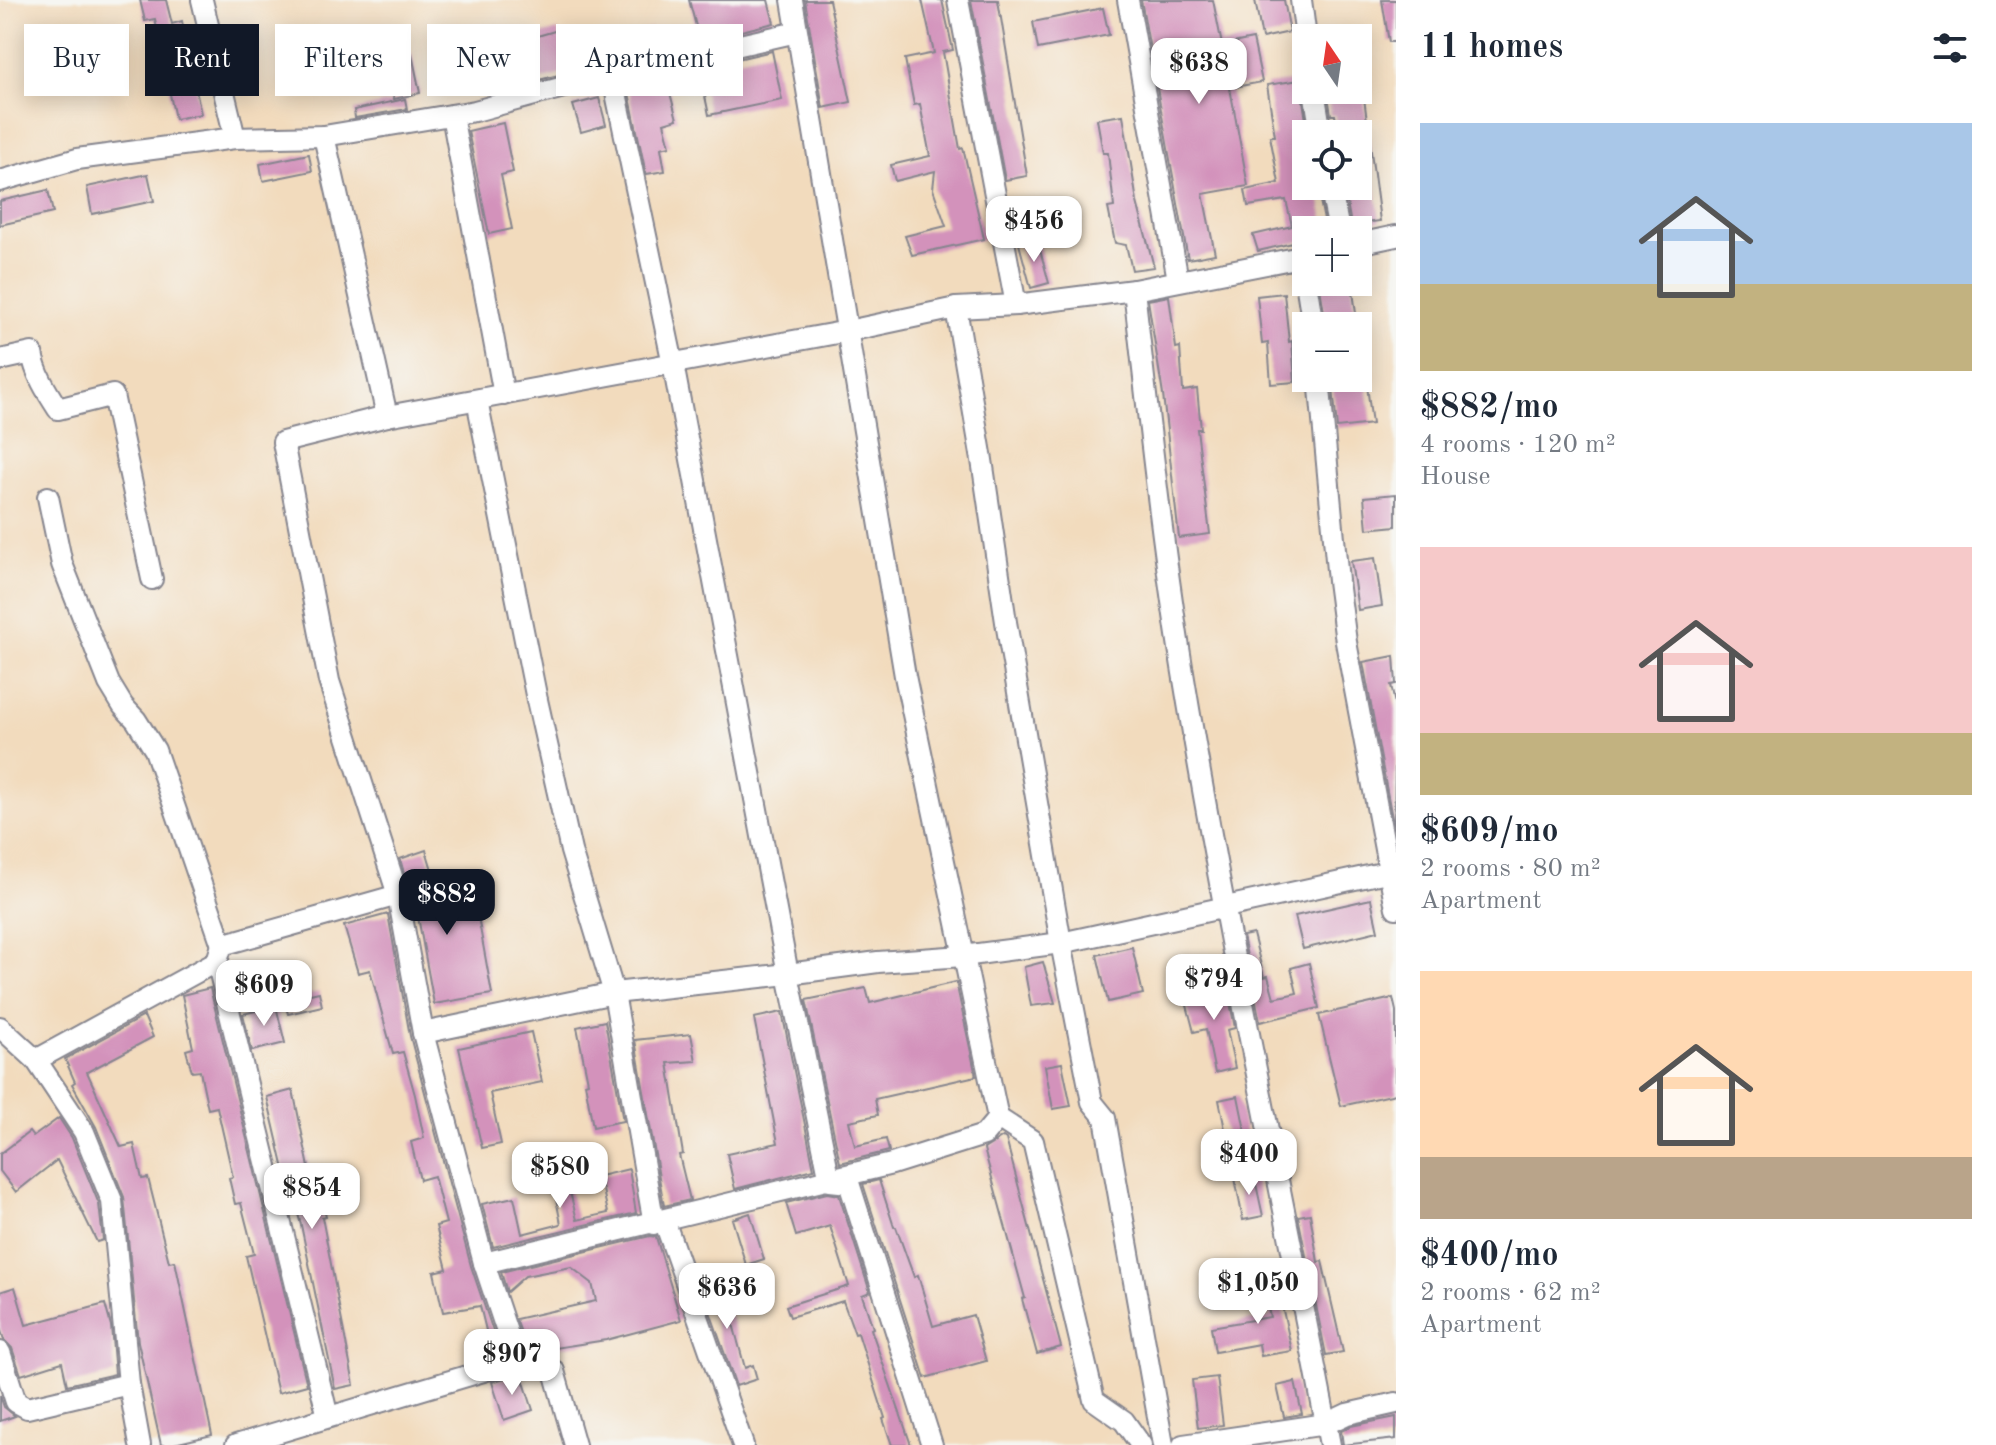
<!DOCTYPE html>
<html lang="en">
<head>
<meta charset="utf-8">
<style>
  body { margin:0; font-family:"Old Standard TT",serif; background:#f2f2f3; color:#1f2937; height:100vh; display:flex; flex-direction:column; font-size:30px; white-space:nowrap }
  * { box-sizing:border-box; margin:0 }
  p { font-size:26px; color:#747a83 }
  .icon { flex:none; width:44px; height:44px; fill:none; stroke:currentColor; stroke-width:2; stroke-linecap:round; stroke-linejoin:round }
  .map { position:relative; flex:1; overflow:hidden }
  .panel { display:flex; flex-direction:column; background:#fff; width:600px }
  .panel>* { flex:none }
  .banner { position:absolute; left:24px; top:24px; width:760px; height:72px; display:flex; gap:16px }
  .needle { width:52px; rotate:347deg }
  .tools { position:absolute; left:1292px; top:24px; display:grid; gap:16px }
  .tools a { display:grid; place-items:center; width:80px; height:80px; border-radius:0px; background:#fff; box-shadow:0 4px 20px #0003; font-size:40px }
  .price { position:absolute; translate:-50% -68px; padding:0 18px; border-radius:16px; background:#fff; color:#222; font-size:26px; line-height:52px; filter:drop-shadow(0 2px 4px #0008) }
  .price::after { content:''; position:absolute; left:50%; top:48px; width:24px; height:18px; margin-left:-12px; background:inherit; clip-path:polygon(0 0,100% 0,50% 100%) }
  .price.on { background:#111827; color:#fff }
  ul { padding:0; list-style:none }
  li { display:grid; align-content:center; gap:16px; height:424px; padding:0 24px }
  li span { display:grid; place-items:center; height:248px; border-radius:0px; color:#555 }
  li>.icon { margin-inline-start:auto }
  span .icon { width:144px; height:144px; fill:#fffc; stroke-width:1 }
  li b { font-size:34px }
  h2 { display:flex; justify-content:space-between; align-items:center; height:96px; padding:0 24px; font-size:34px }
  .pill { padding:0 28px; border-radius:0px; background:#fff; box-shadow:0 4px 20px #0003; font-size:28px; line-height:72px }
  .pill.on { background:#111827; color:#fff }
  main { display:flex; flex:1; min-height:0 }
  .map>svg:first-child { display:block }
  .building { fill:#d392bb }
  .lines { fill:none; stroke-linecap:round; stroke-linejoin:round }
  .minor-casing { stroke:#86858e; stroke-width:24 }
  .minor { stroke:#fff; stroke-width:20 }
</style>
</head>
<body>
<main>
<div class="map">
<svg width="1396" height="1445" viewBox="0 0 1396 1445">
  <rect width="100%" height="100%" fill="#f6f6f2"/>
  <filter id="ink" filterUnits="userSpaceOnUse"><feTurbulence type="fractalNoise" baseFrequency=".0125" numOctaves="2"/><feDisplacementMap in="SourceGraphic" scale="16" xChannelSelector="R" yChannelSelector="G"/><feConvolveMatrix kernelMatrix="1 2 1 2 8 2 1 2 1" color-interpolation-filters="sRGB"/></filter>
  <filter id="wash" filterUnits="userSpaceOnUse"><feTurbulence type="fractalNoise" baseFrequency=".006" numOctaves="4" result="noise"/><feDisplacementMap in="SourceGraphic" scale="32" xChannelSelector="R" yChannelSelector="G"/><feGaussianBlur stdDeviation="1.8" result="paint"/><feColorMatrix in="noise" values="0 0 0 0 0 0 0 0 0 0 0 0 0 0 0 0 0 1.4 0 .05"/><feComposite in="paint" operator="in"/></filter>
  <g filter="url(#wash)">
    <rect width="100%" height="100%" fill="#f2dbbd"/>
    <g id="blocks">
      <g class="building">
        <polygon points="140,0 166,0 172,24 182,21 201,114 175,119 155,19 145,21"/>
        <polygon points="689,0 768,0 774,23 700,41"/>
        <polygon points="805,0 829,0 851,102 823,108"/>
        <polygon points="922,0 942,0 953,50 943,52 951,98 960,149 963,148 984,239 912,255 905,236 946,226 933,189 935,171 895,181 891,165 930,156 920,104 914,105 905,59 934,53"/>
        <polygon points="971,0 998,0 1027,176 1005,180"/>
        <polygon points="1141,0 1213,0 1222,45 1253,39 1262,82 1230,88 1248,186 1203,194 1215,254 1188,259"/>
        <polygon points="1255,0 1284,0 1290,32 1262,38"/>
        <polygon points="1382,0 1396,0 1396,42 1389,42"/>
        <polygon points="1103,8 1109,35 1038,49 1033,22"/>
        <polygon points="651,28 657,50 535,81 524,40 558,30 565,54 608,42 607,38"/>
        <polygon points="376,31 383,60 346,69 338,41"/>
        <polygon points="772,51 782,100 709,115 699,68"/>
        <polygon points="412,54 420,93 394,99 386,60"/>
        <polygon points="666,78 677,119 664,123 670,146 661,148 665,171 646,174 628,88"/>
        <polygon points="1300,80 1308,134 1306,186 1317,186 1326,230 1306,230 1306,240 1258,251 1253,235 1292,226 1286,200 1248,206 1245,190 1279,183 1270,136 1275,136 1267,85"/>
        <polygon points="1327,90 1363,90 1380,221 1351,225 1344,186 1358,186 1358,134 1338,134 1335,115 1331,115"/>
        <polygon points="599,98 606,125 581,132 573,105"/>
        <polygon points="405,99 407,109 355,118 354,110"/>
        <polygon points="1123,115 1137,202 1154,267 1132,270 1126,245 1115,243 1108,208 1114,207 1108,153 1103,153 1097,119"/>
        <polygon points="503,123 513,172 501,175 512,229 489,234 468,131"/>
        <polygon points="309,154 312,171 263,181 260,164"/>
        <polygon points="148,174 154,201 92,214 87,187"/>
        <polygon points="48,190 53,213 0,225 0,201"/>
        <polygon points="1037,239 1049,283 1031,288 1019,244"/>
        <polygon points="1352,284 1357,321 1326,325 1320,288"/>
        <polygon points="1284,293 1289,342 1292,341 1295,382 1271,384 1268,343 1262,344 1257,296"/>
        <polygon points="1169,296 1176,348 1180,347 1183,391 1197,389 1201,429 1197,429 1210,534 1179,538 1163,395 1148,300"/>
        <polygon points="1332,378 1366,378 1372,424 1337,428"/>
        <polygon points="1396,494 1396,526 1367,529 1364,497"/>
        <polygon points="1375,558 1382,606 1358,610 1351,561"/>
        <polygon points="1394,656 1396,684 1391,685 1396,709 1394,829 1363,662"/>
        <polygon points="426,850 443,906 475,900 492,994 434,1004 415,900 412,901 400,859"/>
        <polygon points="1371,899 1378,931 1303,949 1295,916"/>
        <polygon points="388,914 410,1036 471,1266 499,1349 497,1353 492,1355 480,1306 443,1312 434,1272 447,1269 436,1226 446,1223 434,1176 420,1180 411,1142 424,1138 415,1095 403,1052 393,1054 370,970 358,973 344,926"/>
        <polygon points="1253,934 1264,977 1268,976 1274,998 1297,993 1291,968 1309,963 1319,1008 1260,1022 1243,936"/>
        <polygon points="1132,947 1143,994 1108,1002 1097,955"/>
        <polygon points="1043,962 1055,1003 1031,1006 1024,967"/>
        <polygon points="956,982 976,1076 875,1099 878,1115 849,1121 855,1146 886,1139 889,1151 840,1163 806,1000 866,988 870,1003"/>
        <polygon points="1226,983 1235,1028 1227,1030 1235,1068 1215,1073 1206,1029 1194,1032 1184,994"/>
        <polygon points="210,988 307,1385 278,1393 246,1256 254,1254 241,1203 235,1204 229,1178 233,1177 217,1107 208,1109 200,1071 192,1072 186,1050 193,1048 182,995"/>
        <polygon points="319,992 322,1006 288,1014 284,1000"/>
        <polygon points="1393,998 1396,1011 1396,1094 1341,1106 1319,1015"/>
        <polygon points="276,1006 285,1043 252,1051 243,1014"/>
        <polygon points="782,1012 814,1169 735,1189 727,1154 778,1143 754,1018"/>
        <polygon points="144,1016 153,1037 87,1072 121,1147 134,1144 142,1179 148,1178 169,1262 175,1261 212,1435 170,1445 161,1445 138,1342 124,1197 96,1127 72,1084 75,1082 65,1059"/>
        <polygon points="605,1021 623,1121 593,1127 585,1083 588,1082 577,1027"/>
        <polygon points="531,1032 542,1082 490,1093 501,1144 482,1148 459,1048"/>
        <polygon points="691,1034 696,1061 668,1063 683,1154 679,1155 690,1200 664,1206 635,1040"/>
        <polygon points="1062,1063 1071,1106 1053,1109 1045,1066"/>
        <polygon points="293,1090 311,1177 316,1176 326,1216 322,1217 354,1385 335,1389 301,1225 288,1177 286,1178 267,1097"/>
        <polygon points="1238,1096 1248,1145 1229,1149 1219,1100"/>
        <polygon points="59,1118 72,1138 99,1204 103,1240 97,1242 57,1160 16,1192 0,1171 0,1154 29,1132 33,1137"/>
        <polygon points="1003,1137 1006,1139 1061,1347 1037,1354 1022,1299 1025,1298 984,1149"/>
        <polygon points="629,1169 636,1213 493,1247 482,1204 514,1197 522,1234 561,1224 553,1184 567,1180 577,1220 608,1213 600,1176"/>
        <polygon points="1254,1175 1263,1216 1243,1220 1235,1178"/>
        <polygon points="879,1180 894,1227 896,1227 914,1277 918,1275 933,1326 973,1315 986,1361 925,1378 863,1184"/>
        <polygon points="827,1193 839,1195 870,1292 862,1295 873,1328 871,1329 911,1445 892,1445 883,1419 885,1418 858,1333 855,1334 843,1301 790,1317 786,1306 849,1286 830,1226 796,1236 786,1203"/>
        <polygon points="750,1213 764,1259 746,1265 732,1219"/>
        <polygon points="1310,1214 1318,1262 1322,1261 1343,1352 1326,1355 1298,1216"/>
        <polygon points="650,1236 656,1237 681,1320 606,1340 542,1350 524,1341 516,1319 596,1301 592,1283 571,1267 525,1276 507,1292 501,1272"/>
        <polygon points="1274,1270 1292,1351 1261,1356 1259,1344 1215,1352 1211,1327 1270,1317 1260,1273"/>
        <polygon points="720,1276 745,1368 753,1365 757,1379 736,1386 700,1283"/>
        <polygon points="15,1287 26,1325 105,1304 111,1326 115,1374 67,1385 62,1362 21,1375 12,1348 4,1340 0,1328 0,1292"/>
        <polygon points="514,1375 516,1381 523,1379 533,1410 504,1420 492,1382"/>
        <polygon points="1217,1377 1223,1425 1198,1428 1192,1380"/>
        <polygon points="1295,1382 1302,1414 1284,1417 1277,1386"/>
        <polygon points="0,1395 4,1407 15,1416 0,1421"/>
        <polygon points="1396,1417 1396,1439 1343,1445 1341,1431 1351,1426"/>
      </g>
    </g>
  </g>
  <g filter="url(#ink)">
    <use href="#blocks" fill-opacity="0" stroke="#86858e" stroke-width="2"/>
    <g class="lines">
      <defs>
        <g id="minor">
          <polyline points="202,0 235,138"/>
          <polyline points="792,0 905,676 998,1118 1033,1141 1094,1400 1124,1421 1141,1445"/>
          <polyline points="958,0 1016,305"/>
          <polyline points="1128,0 1178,280"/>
          <polyline points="1301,0 1306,38"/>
          <polyline points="612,74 673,364 788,974 830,1181 849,1183 932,1445"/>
          <polyline points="1314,90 1321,134"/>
          <polyline points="452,115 504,395"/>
          <polyline points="324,136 387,416"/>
          <polyline points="0,181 77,159 235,138 324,136 475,111 612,74 797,32"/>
          <polyline points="1330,186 1339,230"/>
          <polyline points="1358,244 1396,236"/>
          <polyline points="1306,282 1313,326"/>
          <path d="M1134,290C1149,422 1163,554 1185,685C1227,940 1282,1192 1330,1445"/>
          <polyline points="956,308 982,460 1006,622 1061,943 1092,1102 1105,1118 1163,1445"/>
          <path d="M0,360L32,353C35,373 47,392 58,409L113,395L152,579"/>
          <polyline points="1319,378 1338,581 1346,642 1396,908"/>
          <polyline points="477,400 537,700 571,851 614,993 654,1224"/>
          <polyline points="48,497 62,564 109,683 123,706 136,720 155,750 222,945"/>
          <polyline points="0,1027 36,1060 84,1132 112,1201 129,1384 140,1445"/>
          <polyline points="423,1033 614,993 788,974 878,962 963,956 1061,943 1396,870"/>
          <polyline points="36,1060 217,961"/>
          <polyline points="664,1220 743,1445"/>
          <polyline points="484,1263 892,1164 984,1135 998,1118"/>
          <polyline points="513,1350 554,1371 575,1445"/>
          <polyline points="0,1352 16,1402 27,1408 129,1384"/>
          <polyline points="328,1417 217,961 222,945 398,895"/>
          <polyline points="236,1445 507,1364 513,1350 484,1263 423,1033 398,895 329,681 283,442 387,416 848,331 956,308 1016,305 1134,290 1306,256"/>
          <polyline points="1183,1445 1326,1424 1347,1414 1396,1403"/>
        </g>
      </defs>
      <use href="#minor" class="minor-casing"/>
      <use href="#minor" class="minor"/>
    </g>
  </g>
</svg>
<div class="tools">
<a><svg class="needle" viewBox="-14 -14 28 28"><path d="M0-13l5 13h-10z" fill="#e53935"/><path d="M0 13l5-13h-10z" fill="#747a83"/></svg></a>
<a><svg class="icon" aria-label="locate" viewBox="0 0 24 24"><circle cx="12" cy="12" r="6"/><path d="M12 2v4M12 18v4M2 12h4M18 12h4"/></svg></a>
<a>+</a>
<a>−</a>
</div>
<b class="price" style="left:1199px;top:106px">$638</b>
<b class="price" style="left:1034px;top:264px">$456</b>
<b class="price on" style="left:447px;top:937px">$882</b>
<b class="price" style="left:1214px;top:1022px">$794</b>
<b class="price" style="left:264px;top:1028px">$609</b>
<b class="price" style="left:1249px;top:1197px">$400</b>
<b class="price" style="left:560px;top:1210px">$580</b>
<b class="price" style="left:312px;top:1231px">$854</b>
<b class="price" style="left:1258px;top:1326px">$1,050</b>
<b class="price" style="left:727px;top:1331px">$636</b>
<b class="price" style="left:512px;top:1397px">$907</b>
<div class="banner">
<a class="pill">Buy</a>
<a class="pill on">Rent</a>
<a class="pill">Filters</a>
<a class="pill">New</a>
<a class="pill">Apartment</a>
</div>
</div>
<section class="panel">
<h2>11 homes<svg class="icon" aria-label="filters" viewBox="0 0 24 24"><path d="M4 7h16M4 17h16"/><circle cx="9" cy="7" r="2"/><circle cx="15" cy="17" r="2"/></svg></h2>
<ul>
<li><span style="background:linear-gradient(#a9c7e8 65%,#c2b280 0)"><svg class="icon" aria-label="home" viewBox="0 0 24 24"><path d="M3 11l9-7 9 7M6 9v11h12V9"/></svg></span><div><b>$882/mo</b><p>4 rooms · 120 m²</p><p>House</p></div></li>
<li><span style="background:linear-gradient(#f6c9c9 75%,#c2b280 0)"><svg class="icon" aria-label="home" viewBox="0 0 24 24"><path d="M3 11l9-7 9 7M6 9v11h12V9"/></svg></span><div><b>$609/mo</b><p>2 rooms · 80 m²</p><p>Apartment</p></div></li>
<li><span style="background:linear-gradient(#ffd9b3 75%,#b9a48a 0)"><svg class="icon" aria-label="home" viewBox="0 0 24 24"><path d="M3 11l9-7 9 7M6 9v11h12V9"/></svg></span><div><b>$400/mo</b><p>2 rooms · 62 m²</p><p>Apartment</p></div></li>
</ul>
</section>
</main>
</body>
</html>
